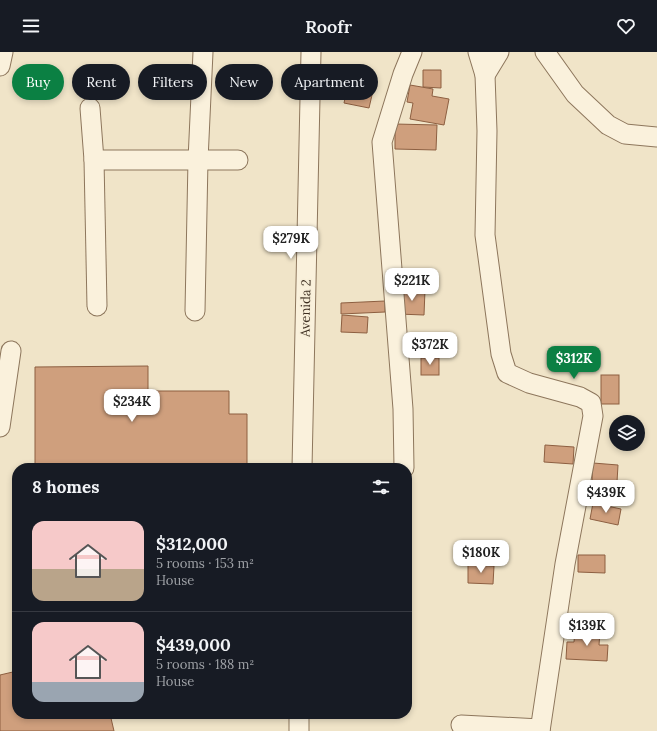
<!DOCTYPE html>
<html lang="en">
<head>
<meta charset="utf-8">
<style>
  body { margin:0; font-family:Lora,serif; background:#20242c; color:#f1f3f6; height:100vh; display:flex; flex-direction:column; font-size:15px; white-space:nowrap }
  * { box-sizing:border-box; margin:0 }
  p { font-size:13px; color:#9ea1a6 }
  .icon { flex:none; width:22px; height:22px; fill:none; stroke:currentColor; stroke-width:2; stroke-linecap:round; stroke-linejoin:round }
  .map { position:relative; flex:1; overflow:hidden }
  .drawer { position:absolute; left:12px; top:411px; width:400px; height:256px; display:flex; flex-direction:column; background:#171b24; border-radius:16px; box-shadow:0 2px 6px #0003 }
  .drawer>* { flex:none }
  .banner { position:absolute; left:12px; top:12px; width:400px; height:36px; display:flex; gap:8px }
  .fabs { position:absolute; left:609px; top:363px; display:grid; gap:8px }
  .fabs a { display:grid; place-items:center; width:36px; height:36px; border-radius:50%; background:#171b24; box-shadow:0 2px 6px #0003; font-size:20px }
  .price { position:absolute; translate:-50% -34px; padding:0 9px; border-radius:8px; background:#fff; color:#222; font-size:13px; line-height:26px; filter:drop-shadow(0 1px 2px #0008) }
  .price::after { content:''; position:absolute; left:50%; top:24px; width:12px; height:9px; margin-left:-6px; background:inherit; clip-path:polygon(0 0,100% 0,50% 100%) }
  .price.selected { background:#0b8043; color:#fff }
  ul { padding:0; list-style:none }
  li { display:flex; align-items:center; gap:12px; height:100px; padding:0 20px }
  li+li { border-top:1px solid #363941 }
  li span { display:grid; place-items:center; flex:none; width:112px; height:80px; border-radius:12px; color:#555 }
  li>.icon { margin-inline-start:auto }
  span .icon { width:48px; height:48px; fill:#fffc; stroke-width:1 }
  li b { font-size:17px }
  h2 { display:flex; justify-content:space-between; align-items:center; height:48px; padding:0 20px; font-size:17px }
  .pill { padding:0 14px; border-radius:18px; background:#171b24; box-shadow:0 2px 6px #0003; font-size:14px; line-height:36px }
  .pill.selected { background:#0b8043; color:#fff }
  header { display:flex; justify-content:space-between; align-items:center; height:52px; padding:0 20px; background:#171b24; font-size:18px; font-weight:600 }
  .map>svg:first-child { display:block }
  .building { fill:#cf9f7d; stroke:#8d5f41 }
  .lines { fill:none; stroke-linecap:round; stroke-linejoin:round }
  .minor-casing { stroke:#8d765c; stroke-width:21 }
  .minor { stroke:#faf1dc; stroke-width:19 }
  .labels { text-anchor:middle; stroke-width:3; stroke-linejoin:round; paint-order:stroke }
  .street-label { font-size:13px; fill:#3d2e20; stroke:#f7eed8 }
</style>
</head>
<body>
<header><svg class="icon" aria-label="menu" viewBox="0 0 24 24"><path d="M4 6h16M4 12h16M4 18h16"/></svg>Roofr<svg class="icon" aria-label="heart" viewBox="0 0 24 24"><path d="M12 20l-8-8c-3-5 5-10 8-4 3-6 11-1 8 4z"/></svg></header>
<div class="map">
<svg width="657" height="679" viewBox="0 0 657 679">
  <rect width="100%" height="100%" fill="#f0e4c8"/>
  <g class="building">
    <polygon points="423,18 441,18 441,36 423,35"/>
    <polygon points="350,24 375,30 369,56 344,51"/>
    <polygon points="410,33 433,37 432,44 449,47 444,73 410,67 413,51 407,50"/>
    <polygon points="395,72 437,73 436,98 395,97"/>
    <polygon points="399,237 425,238 424,263 398,262"/>
    <polygon points="385,249 385,260 341,262 341,251"/>
    <polygon points="342,263 368,265 367,281 341,280"/>
    <rect x="421" y="306" width="18" height="17"/>
    <polygon points="148,314 148,339 229,339 229,362 247,362 247,416 35,416 35,315"/>
    <rect x="601" y="323" width="18" height="29"/>
    <polygon points="545,393 574,395 573,412 544,410"/>
    <polygon points="593,411 618,413 617,430 592,429"/>
    <polygon points="593,451 621,457 618,473 590,467"/>
    <polygon points="578,503 605,503 605,521 578,520"/>
    <polygon points="468,513 494,514 493,532 468,531"/>
    <polygon points="575,578 600,579 599,593 608,593 607,609 566,607 567,590 574,590"/>
    <polygon points="17,619 17,662 110,662 114,679 0,679 0,623"/>
  </g>
  <g class="lines">
    <defs>
      <g id="minor">
        <polyline points="478,0 485,23 487,79 485,183 501,302 507,321 529,331 580,345 591,351 593,364 565,512 540,679"/>
        <polyline points="545,0 575,42 608,73 625,82 657,85"/>
        <polyline points="0,14 3,0"/>
        <polyline points="485,23 499,0"/>
        <polyline points="90,56 94,108 238,108"/>
        <polyline points="94,108 97,254"/>
        <polyline points="195,259 198,108 203,0"/>
        <polyline points="0,375 11,299"/>
        <polyline points="302,416 311,0"/>
        <polyline points="404,416 403,357 382,90 403,22 412,0"/>
        <polyline points="461,673 540,677"/>
        <polyline points="299,679 299,662"/>
      </g>
    </defs>
    <use href="#minor" class="minor-casing"/>
    <use href="#minor" class="minor"/>
  </g>
  <g class="labels">
    <g class="street-label">
      <text transform="translate(305 256) rotate(-89)" y="5">Avenida 2</text>
    </g>
  </g>
</svg>
<div class="fabs">
<a><svg class="icon" aria-label="layers" viewBox="0 0 24 24"><path d="M12 4l9 5-9 5-9-5zM3 14l9 5 9-5"/></svg></a>
</div>
<b class="price" style="left:291px;top:208px">$279K</b>
<b class="price" style="left:412px;top:250px">$221K</b>
<b class="price" style="left:430px;top:314px">$372K</b>
<b class="price selected" style="left:574px;top:328px">$312K</b>
<b class="price" style="left:132px;top:371px">$234K</b>
<b class="price" style="left:606px;top:462px">$439K</b>
<b class="price" style="left:481px;top:522px">$180K</b>
<b class="price" style="left:587px;top:595px">$139K</b>
<div class="banner">
<a class="pill selected">Buy</a>
<a class="pill">Rent</a>
<a class="pill">Filters</a>
<a class="pill">New</a>
<a class="pill">Apartment</a>
</div>
<section class="drawer">
<h2>8 homes<svg class="icon" aria-label="filters" viewBox="0 0 24 24"><path d="M4 7h16M4 17h16"/><circle cx="9" cy="7" r="2"/><circle cx="15" cy="17" r="2"/></svg></h2>
<ul>
<li><span style="background:linear-gradient(#f6c9c9 60%,#b9a48a 0)"><svg class="icon" aria-label="home" viewBox="0 0 24 24"><path d="M3 11l9-7 9 7M6 9v11h12V9"/></svg></span><div><b>$312,000</b><p>5 rooms · 153 m²</p><p>House</p></div></li>
<li><span style="background:linear-gradient(#f6c9c9 75%,#9aa5b1 0)"><svg class="icon" aria-label="home" viewBox="0 0 24 24"><path d="M3 11l9-7 9 7M6 9v11h12V9"/></svg></span><div><b>$439,000</b><p>5 rooms · 188 m²</p><p>House</p></div></li>
</ul>
</section>
</div>
</body>
</html>
